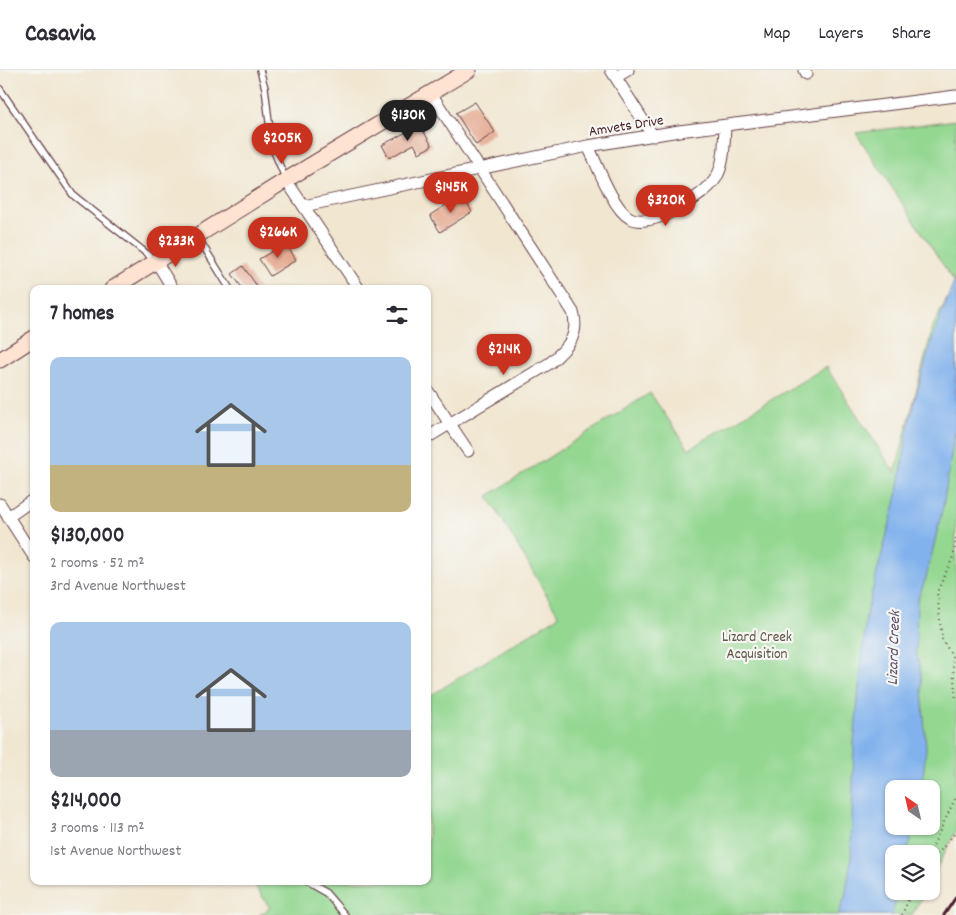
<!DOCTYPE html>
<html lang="en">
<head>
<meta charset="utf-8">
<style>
  body { margin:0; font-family:Dekko,sans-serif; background:#f2f2f3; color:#2b2b33; height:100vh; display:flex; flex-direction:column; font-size:19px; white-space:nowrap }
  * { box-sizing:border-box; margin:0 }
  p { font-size:16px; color:#7c7c81 }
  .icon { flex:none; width:28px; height:28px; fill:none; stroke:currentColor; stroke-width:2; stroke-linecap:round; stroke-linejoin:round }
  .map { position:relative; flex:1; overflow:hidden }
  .details { position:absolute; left:30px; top:215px; width:401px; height:600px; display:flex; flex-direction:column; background:#fff; border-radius:10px; box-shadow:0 1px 4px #0004 }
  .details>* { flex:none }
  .needle { width:32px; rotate:326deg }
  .buttons { position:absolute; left:885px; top:710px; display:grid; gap:10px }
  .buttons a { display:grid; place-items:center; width:55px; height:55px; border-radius:10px; background:#fff; box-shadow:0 1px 4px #0004; font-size:25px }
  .price { position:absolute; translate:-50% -42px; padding:0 11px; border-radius:18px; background:#c8321e; color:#fff; font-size:16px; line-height:32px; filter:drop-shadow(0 1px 2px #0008) }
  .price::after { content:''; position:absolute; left:50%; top:30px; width:15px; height:11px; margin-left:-8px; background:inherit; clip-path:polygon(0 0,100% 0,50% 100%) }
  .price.active { background:#222; color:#fff }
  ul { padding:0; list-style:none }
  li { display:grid; align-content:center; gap:10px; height:265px; padding:0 20px }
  li span { display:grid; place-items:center; height:155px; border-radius:10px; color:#555 }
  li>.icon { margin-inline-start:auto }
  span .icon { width:90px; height:90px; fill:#fffc; stroke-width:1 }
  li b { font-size:21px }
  h2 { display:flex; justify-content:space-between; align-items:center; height:60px; padding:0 20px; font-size:21px }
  header { display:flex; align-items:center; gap:30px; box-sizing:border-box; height:70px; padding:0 25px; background:#fff; border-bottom:1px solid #e1e1e2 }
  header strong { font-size:24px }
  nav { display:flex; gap:28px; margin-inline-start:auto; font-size:18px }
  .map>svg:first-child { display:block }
  .green { fill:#93d790; stroke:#6e7b5e; fill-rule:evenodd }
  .water { fill:#82b2ed; stroke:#66688c }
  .building { fill:#e4a78e }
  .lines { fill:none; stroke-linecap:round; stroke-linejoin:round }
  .service-casing { stroke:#633d44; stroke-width:8 }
  .minor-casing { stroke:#633d44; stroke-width:13 }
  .secondary-casing { stroke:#633d44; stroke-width:17 }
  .path { stroke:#633d44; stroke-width:2; stroke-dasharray:1 4; stroke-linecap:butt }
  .service { stroke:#fff; stroke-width:5.5 }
  .minor { stroke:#fff; stroke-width:11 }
  .secondary { stroke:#fee3d2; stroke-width:15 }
  .rail { stroke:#4a1f2b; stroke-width:3 }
  .labels { text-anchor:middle; stroke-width:4.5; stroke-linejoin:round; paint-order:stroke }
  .street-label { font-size:15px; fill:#4a1f2b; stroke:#f6f6f2 }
  .park-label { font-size:15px; fill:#605649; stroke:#f6f6f2 }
  .water-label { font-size:16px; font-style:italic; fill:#5e526f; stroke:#f6f6f2 }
</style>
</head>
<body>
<header>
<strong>Casavia</strong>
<nav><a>Map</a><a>Layers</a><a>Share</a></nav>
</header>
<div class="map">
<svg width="956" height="845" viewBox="0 0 956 845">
  <rect width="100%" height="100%" fill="#f6f6f2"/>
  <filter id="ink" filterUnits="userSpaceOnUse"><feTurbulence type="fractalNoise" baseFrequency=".02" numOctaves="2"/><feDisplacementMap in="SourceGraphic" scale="10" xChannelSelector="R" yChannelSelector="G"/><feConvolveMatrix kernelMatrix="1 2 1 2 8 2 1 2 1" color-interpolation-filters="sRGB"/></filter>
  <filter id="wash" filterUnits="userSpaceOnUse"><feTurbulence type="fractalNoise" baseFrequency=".0096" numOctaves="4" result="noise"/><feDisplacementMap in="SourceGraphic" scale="20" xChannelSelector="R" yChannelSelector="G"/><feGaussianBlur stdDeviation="1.12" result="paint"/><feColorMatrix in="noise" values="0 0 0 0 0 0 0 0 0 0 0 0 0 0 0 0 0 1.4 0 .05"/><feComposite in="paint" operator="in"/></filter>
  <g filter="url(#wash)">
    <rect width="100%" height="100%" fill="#f1e6d0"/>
    <path class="green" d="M956,50V761L931,809V784H894V821H925L912,845H259L270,838L252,811H428V627L559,546L488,426L650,323L689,379L826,297L895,403L933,256L955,213L856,63ZM894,719H931V756H894Z"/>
    <polygon class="water" points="956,207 956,355 943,437 926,508 917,531 916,581 921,603 926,678 922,719 894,719 894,756 913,756 907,784 894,784 894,821 899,821 892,845 838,845 845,827 851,790 854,672 866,545 898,422 907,364 916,325 933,266"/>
    <g id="blocks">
      <g class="building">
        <polygon points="475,32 495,62 476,75 456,43"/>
        <polygon points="420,55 432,76 419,83 414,74 389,88 382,75"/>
        <polygon points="462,125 472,142 440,162 430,145"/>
        <polygon points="286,173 296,190 270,206 259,189"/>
        <polygon points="243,196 259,219 243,219 232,204"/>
      </g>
    </g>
  </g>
  <g filter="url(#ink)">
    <use href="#blocks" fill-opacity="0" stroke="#633d44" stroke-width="1"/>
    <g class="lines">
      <defs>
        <g id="service">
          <polyline points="260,0 265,18 272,77 286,110"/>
          <polyline points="0,19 73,125 156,191"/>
          <polyline points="197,166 230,219"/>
          <polyline points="305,811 326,823 345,845"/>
        </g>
        <g id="minor">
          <polyline points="611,0 653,66"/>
          <polyline points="804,0 806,4"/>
          <polyline points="616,7 628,0"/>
          <path d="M588,76C597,94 613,139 630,148C652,159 704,127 716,108C725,93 724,72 725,56"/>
          <polyline points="286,110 359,219"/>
          <polyline points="304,136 588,76 679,61 956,26"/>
          <polyline points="156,191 173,219"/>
          <polyline points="428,321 468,381"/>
          <path d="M428,367L550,293C567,278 580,266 573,242L430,22"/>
          <polyline points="0,434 34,487"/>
          <polyline points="8,447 34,429"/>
        </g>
        <g id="secondary">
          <polyline points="112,219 286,110 469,0"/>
          <polyline points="0,290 34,268"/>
        </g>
      </defs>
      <use href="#service" class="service-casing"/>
      <use href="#minor" class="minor-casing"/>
      <use href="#secondary" class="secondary-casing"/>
      <g class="path">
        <polyline points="956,468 954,485 937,522 942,569 952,586 956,631"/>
        <polyline points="929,784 956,727"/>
        <polyline points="931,792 956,762"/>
        <polyline points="902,845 912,821"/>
      </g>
      <use href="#service" class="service"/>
      <use href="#minor" class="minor"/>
      <use href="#secondary" class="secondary"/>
      <polyline class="rail" points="944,845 956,827"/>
    </g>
  </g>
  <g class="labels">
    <g class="street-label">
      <text transform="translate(626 55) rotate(-9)" y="5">Amvets Drive</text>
    </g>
    <g class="park-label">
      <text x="757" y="571">Lizard Creek<tspan x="757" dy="17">Acquisition</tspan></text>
    </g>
    <g class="water-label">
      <text transform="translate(892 578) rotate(-88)" y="6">Lizard Creek</text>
    </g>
  </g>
</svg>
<div class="buttons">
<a><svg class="needle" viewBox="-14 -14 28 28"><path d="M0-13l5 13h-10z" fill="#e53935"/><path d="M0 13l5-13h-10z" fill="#7c7c81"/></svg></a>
<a><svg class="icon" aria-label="layers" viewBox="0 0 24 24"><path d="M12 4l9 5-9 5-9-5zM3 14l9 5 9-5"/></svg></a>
</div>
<b class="price active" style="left:408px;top:72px">$130K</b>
<b class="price" style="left:282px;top:95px">$205K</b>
<b class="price" style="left:451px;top:144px">$145K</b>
<b class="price" style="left:666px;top:157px">$320K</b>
<b class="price" style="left:278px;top:189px">$266K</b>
<b class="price" style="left:176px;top:198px">$233K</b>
<b class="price" style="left:504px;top:306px">$214K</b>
<section class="details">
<h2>7 homes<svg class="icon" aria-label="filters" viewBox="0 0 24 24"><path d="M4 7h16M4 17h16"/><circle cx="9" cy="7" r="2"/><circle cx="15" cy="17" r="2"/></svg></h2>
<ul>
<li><span style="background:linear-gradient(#a9c7e8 70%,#c2b280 0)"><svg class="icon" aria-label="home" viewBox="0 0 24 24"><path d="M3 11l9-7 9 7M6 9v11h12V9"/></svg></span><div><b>$130,000</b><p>2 rooms · 52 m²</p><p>3rd Avenue Northwest</p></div></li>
<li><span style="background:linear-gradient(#a9c7e8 70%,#9aa5b1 0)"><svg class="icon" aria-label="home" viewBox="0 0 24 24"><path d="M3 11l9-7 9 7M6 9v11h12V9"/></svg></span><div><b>$214,000</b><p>3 rooms · 113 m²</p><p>1st Avenue Northwest</p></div></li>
</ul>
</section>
</div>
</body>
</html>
